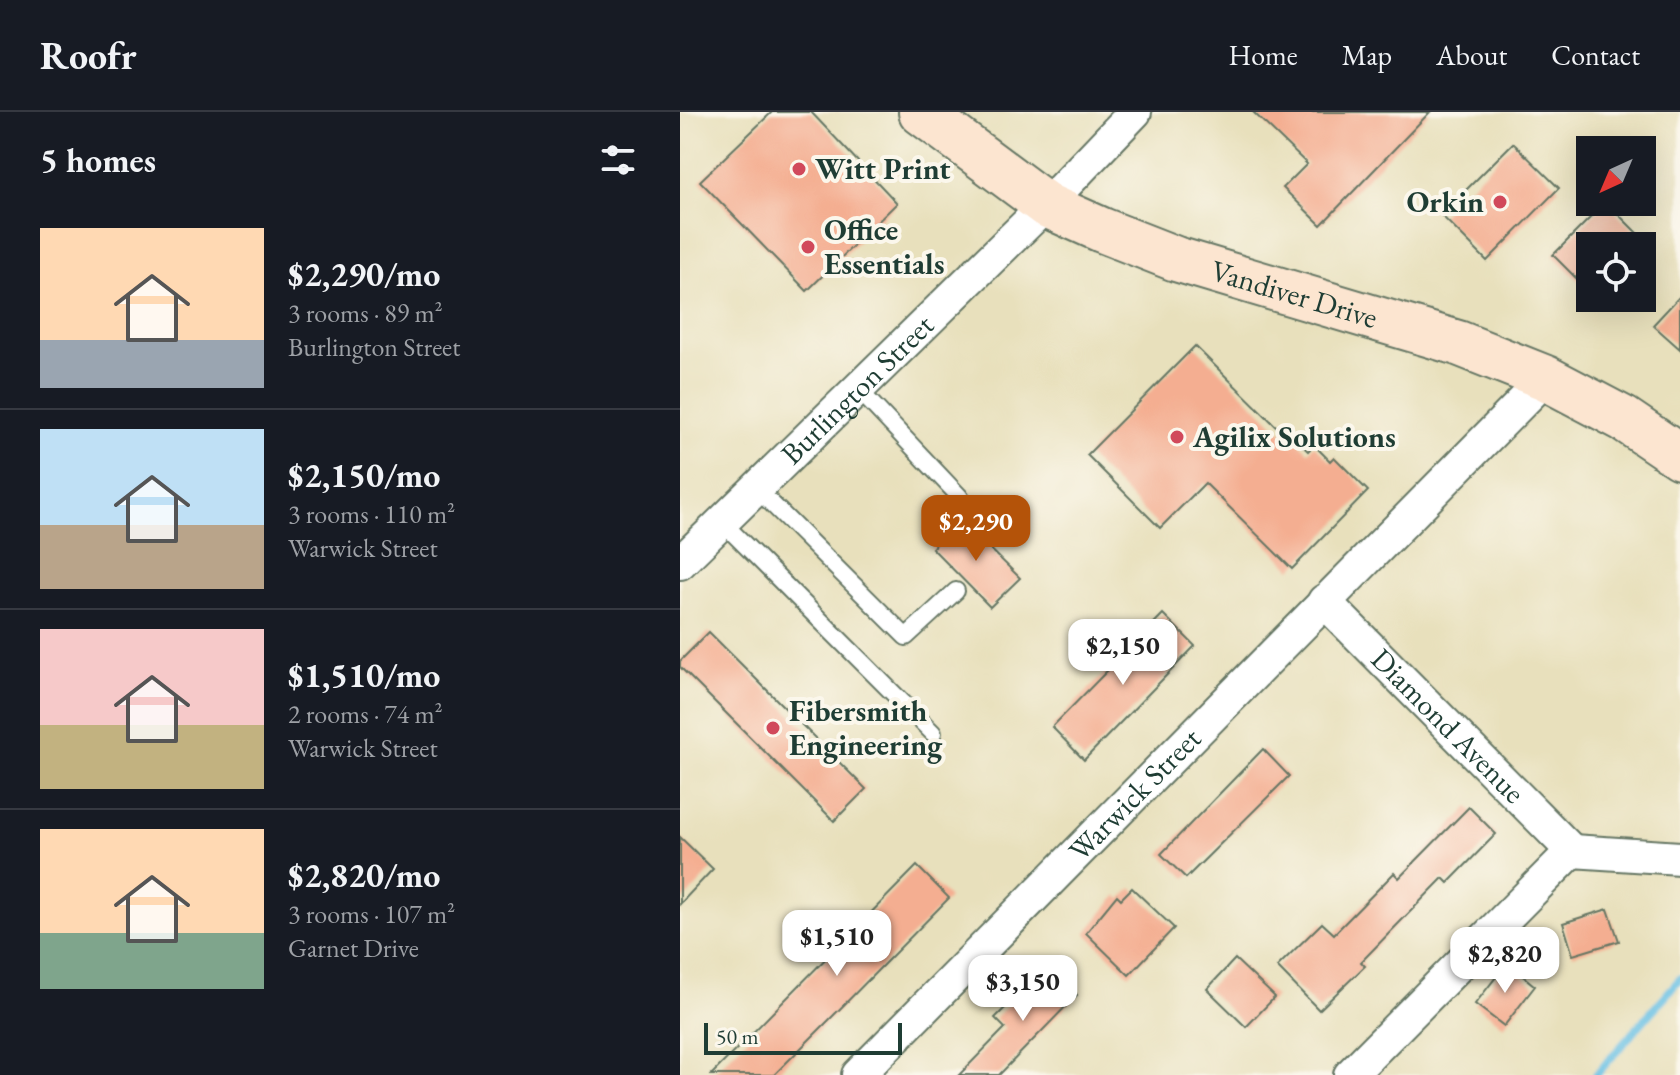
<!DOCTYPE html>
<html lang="en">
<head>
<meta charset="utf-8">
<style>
  body { margin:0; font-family:"EB Garamond",serif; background:#20242c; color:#f1f3f6; height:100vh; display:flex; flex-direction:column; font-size:30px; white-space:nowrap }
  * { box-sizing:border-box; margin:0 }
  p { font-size:26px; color:#9ea1a6 }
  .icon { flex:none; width:44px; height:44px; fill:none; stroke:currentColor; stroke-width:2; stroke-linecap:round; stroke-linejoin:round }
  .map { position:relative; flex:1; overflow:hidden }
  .panel { display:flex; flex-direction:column; background:#171b24; width:680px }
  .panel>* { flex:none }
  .needle { width:52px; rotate:224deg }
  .buttons { position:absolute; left:896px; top:24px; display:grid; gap:16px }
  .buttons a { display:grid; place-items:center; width:80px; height:80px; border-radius:0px; background:#171b24; box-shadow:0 8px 32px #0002; font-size:40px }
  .scale { position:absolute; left:24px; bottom:20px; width:198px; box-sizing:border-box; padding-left:8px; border:4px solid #1f3d34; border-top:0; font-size:22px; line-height:28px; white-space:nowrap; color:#1f3d34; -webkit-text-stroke:6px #fbf7ec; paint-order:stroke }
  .price { position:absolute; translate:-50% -68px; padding:0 18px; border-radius:16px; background:#fff; color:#222; font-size:26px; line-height:52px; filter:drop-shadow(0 2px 4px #0008) }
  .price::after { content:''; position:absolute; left:50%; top:48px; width:24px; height:18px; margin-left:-12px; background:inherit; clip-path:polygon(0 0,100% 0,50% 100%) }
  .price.selected { background:#b45309; color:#fff }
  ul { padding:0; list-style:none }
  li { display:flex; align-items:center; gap:24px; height:200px; padding:0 40px }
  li+li { border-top:2px solid #363941 }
  li span { display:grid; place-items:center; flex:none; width:224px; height:160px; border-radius:0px; color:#555 }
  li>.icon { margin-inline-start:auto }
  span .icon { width:96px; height:96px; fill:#fffc; stroke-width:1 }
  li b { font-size:34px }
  h2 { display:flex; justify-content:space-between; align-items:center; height:96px; padding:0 40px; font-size:34px }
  header { display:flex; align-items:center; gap:48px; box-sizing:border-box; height:112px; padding:0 40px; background:#171b24; border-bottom:2px solid #363941 }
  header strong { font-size:38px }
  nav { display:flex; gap:44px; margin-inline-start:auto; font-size:28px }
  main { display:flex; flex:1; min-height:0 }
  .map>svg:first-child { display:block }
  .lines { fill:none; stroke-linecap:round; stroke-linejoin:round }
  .stream { stroke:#66c0e4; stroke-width:8 }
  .building { fill:#f4ae91 }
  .service-casing { stroke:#657664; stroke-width:20 }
  .minor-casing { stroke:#657664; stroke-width:36 }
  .secondary-casing { stroke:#657664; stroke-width:48 }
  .service { stroke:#fff; stroke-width:16 }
  .minor { stroke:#fff; stroke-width:32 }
  .secondary { stroke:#fce5d0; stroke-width:44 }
  .poi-dot { fill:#d1495b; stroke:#fbf7ec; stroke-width:3 }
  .labels { text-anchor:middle; stroke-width:8; stroke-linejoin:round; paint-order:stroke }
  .poi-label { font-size:30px; font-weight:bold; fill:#1f3d34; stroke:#fbf7ec; text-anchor:start }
  .street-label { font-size:30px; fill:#1f3d34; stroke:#fbf7ec }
</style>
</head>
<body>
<header>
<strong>Roofr</strong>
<nav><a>Home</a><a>Map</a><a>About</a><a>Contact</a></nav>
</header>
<main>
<section class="panel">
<h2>5 homes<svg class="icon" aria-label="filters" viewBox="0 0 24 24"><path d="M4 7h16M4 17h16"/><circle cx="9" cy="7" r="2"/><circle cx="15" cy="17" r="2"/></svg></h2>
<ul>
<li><span style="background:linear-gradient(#ffd9b3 70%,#9aa5b1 0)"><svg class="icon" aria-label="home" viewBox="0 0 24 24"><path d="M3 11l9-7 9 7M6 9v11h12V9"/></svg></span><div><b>$2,290/mo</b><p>3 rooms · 89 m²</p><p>Burlington Street</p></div></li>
<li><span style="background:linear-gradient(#bfe0f5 60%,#b9a48a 0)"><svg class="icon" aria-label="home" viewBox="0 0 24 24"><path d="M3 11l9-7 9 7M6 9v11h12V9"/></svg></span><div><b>$2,150/mo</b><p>3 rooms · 110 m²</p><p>Warwick Street</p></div></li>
<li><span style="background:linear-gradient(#f6c9c9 60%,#c2b280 0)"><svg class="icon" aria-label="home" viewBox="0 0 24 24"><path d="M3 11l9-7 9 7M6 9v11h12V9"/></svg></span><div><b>$1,510/mo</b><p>2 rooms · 74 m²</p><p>Warwick Street</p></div></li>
<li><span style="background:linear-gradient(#ffd9b3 65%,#7fa58c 0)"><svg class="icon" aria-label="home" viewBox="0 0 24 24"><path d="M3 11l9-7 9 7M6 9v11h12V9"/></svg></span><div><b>$2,820/mo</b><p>3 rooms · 107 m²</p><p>Garnet Drive</p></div></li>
</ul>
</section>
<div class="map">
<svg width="1000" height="963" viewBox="0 0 1000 963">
  <rect width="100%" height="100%" fill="#fbf7ec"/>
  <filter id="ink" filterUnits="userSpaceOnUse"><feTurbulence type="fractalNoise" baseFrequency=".0125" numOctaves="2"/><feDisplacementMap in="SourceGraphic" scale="16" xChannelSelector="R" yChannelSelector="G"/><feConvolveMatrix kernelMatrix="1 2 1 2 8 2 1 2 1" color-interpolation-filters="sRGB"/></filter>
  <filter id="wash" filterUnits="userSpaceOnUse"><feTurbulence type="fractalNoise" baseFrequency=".006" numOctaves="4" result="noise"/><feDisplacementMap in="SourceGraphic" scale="32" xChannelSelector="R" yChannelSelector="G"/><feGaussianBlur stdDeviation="1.8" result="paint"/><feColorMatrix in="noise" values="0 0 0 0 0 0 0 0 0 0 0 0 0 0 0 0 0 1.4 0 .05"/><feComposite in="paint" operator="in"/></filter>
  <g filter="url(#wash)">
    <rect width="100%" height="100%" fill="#e8e0bc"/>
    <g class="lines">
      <polyline class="stream" points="916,963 1000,867"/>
    </g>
    <g id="blocks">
      <g class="building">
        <polygon points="92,0 131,0 217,91 127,179 20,69"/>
        <polygon points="573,0 750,0 641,113 603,76 627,52"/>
        <polygon points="833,31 879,76 807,149 761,103"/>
        <polygon points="926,90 960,124 949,134 910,134 910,180 873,143"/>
        <polygon points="1000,184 1000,237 973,213"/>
        <polygon points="515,234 606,324 609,321 628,339 634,333 650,349 654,345 688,379 612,457 525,371 480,416 407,343"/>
        <polygon points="281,408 340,466 310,495 252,436"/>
        <polygon points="483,502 515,534 404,648 372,615"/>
        <polygon points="29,520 186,677 154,709 0,555 0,549"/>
        <polygon points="583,637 609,664 506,766 481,742"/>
        <polygon points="789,695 816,722 768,771 763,766 681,850 685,854 639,898 597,855 642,811 654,822 714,761 719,766"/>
        <polygon points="0,725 33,757 0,792"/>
        <polygon points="237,754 269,786 148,909 94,963 31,963"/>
        <polygon points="452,776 494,816 449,863 406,821 437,783 441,787"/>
        <polygon points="928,797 939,829 893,843 883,811"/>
        <polygon points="555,847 595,885 566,915 527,877"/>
        <polygon points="827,851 855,874 824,914 795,892"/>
        <polygon points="367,854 397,883 319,963 279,963 325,916 315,906"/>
      </g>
    </g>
  </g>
  <g filter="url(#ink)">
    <use href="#blocks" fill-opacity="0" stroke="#657664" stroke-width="2"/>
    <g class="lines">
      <defs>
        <g id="service">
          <polyline points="178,277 280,385"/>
          <polyline points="76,376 226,525 276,479"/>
          <polyline points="42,410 253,621"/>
        </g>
        <g id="minor">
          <path id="s1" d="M0,451L366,93L455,0"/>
          <path id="s2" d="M644,489L892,739"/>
          <path id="s3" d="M178,963L866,266"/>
          <polyline points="670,963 892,739 1000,746"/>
        </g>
        <g id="secondary">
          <path id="s4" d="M241,0L366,93L422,118L496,147L778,231L866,266L944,307L1000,345"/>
        </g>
      </defs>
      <use href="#service" class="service-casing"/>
      <use href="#minor" class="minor-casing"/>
      <use href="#secondary" class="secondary-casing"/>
      <use href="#service" class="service"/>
      <use href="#minor" class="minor"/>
      <use href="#secondary" class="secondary"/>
    </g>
  </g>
  <g class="poi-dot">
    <circle cx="119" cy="57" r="8"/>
    <circle cx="820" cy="90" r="8"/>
    <circle cx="128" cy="135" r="8"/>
    <circle cx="497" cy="325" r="8"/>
    <circle cx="93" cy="616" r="8"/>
  </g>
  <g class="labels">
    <g class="poi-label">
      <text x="135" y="67">Witt Print</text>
      <text x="804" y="100" text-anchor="end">Orkin</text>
      <text x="144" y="128">Office<tspan x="144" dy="34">Essentials</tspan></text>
      <text x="513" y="335">Agilix Solutions</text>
      <text x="109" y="609">Fibersmith<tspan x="109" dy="34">Engineering</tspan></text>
    </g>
    <g class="street-label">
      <text dy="10" stroke="none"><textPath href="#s4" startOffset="420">Vandiver Drive</textPath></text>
      <text dy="10" stroke="none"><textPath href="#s1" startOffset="248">Burlington Street</textPath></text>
      <text dy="10" stroke="none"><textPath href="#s2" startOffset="176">Diamond Avenue</textPath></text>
      <text dy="10" stroke="none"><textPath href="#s3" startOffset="394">Warwick Street</textPath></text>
    </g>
  </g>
</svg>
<div class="buttons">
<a><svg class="needle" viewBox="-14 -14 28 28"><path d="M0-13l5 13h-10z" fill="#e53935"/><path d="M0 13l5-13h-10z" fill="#9ea1a6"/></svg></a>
<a><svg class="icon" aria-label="locate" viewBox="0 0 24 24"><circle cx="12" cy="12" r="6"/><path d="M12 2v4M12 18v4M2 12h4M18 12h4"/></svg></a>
</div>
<div class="scale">50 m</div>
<b class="price selected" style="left:296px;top:451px">$2,290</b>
<b class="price" style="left:443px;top:575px">$2,150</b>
<b class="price" style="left:157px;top:866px">$1,510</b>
<b class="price" style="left:825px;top:883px">$2,820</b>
<b class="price" style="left:343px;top:911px">$3,150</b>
</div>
</main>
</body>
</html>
